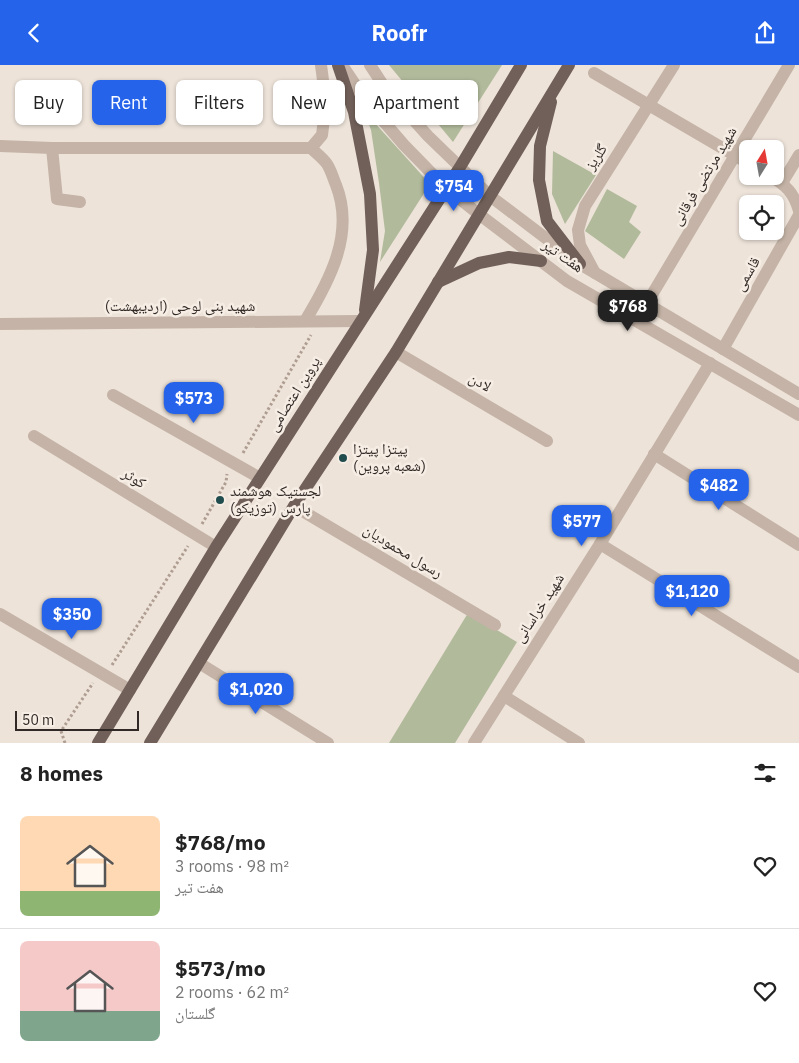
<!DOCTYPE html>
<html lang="en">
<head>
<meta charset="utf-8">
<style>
  body { margin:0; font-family:"IBM Plex Sans","Noto Naskh Arabic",sans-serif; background:#f2f2f2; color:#222; height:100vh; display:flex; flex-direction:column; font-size:19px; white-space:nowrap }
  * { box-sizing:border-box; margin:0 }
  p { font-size:16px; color:#767676 }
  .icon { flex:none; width:28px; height:28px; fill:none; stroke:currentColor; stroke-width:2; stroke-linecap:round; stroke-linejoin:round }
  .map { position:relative; height:678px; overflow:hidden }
  .drawer { display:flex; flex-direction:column; background:#fff; flex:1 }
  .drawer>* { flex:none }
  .banner { position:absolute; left:15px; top:15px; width:500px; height:45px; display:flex; gap:10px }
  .needle { width:32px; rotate:11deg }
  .tools { position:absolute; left:739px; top:75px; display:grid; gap:10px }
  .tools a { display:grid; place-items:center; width:45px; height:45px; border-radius:8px; background:#fff; box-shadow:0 1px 4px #0004; font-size:25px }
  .scale { position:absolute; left:15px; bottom:12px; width:124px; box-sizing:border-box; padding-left:5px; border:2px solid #312926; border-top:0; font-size:14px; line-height:18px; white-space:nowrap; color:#312926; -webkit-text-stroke:4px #f6ede4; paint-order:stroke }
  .price { position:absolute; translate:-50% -42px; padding:0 11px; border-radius:10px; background:#2563eb; color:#fff; font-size:16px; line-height:32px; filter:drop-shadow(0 1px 2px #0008) }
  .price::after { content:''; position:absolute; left:50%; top:30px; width:15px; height:11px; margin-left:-8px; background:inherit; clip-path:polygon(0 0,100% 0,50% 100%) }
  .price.on { background:#222; color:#fff }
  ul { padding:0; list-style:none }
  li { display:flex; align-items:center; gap:15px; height:125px; padding:0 20px }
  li+li { border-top:1px solid #e0e0e0 }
  li span { display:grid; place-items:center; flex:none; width:140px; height:100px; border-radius:8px; color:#555 }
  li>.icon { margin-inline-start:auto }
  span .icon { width:60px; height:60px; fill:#fffc; stroke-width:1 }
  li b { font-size:21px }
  h2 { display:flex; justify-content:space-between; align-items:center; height:60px; padding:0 20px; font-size:21px }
  .pill { padding:0 18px; border-radius:8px; background:#fff; box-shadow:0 1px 4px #0004; font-size:18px; line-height:45px }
  .pill.on { background:#2563eb; color:#fff }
  header { display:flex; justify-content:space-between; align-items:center; height:65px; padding:0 20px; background:#2563eb; color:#fff; font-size:22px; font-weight:800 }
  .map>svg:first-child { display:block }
  .green { fill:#b1ba9b }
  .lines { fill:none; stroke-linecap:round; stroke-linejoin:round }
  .path { stroke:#af9d91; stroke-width:3; stroke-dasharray:2.5 2.5; stroke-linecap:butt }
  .minor { stroke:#c4b3a6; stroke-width:12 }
  .tertiary { stroke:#c4b3a6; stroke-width:12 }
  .primary { stroke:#716059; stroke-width:12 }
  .poi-dot { fill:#214c4d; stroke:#f6ede4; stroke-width:2 }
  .labels { text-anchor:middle; stroke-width:5; stroke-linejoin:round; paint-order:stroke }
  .street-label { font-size:15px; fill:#312926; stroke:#f6ede4 }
  .poi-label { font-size:15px; fill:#312926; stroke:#f6ede4; text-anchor:start }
</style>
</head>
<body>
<header><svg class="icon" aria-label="back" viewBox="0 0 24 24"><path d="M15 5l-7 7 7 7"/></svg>Roofr<svg class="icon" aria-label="share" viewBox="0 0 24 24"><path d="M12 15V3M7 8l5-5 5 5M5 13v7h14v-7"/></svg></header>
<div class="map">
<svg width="799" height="678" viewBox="0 0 799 678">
  <rect width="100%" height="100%" fill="#ede3d9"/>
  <g class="green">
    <polygon points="389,0 502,0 453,77"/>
    <polygon points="364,46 430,119 380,197 385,166 379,118 371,65"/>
    <polygon points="553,86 596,110 565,159 552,129"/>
    <polygon points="607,124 637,141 629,157 641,167 624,194 585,166"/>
    <polygon points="468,548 517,577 455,678 389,678"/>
  </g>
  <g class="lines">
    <g class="path">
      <polyline points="243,388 311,270"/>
      <polyline points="202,459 226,417 227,409"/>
      <polyline points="112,600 188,481"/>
      <polyline points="65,678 61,666 93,618"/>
    </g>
    <g class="minor">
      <polyline points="594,8 748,98"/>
      <polyline points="0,81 52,83 311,83"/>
      <polyline points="52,83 57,134 80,137"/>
      <path d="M770,111C786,120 794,128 799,146"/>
      <polyline points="782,118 799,90"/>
      <polyline points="595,208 580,180 578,165 585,141 674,0"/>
      <polyline points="647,238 789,0"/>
      <path d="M305,256C330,215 355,168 336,120C333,113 331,105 327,99C323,93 316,88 311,83L322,70L326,38L321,0"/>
      <polyline points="0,259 360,256"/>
      <polyline points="723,284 799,150"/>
      <polyline points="396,287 547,376"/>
      <polyline points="113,330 260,413"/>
      <polyline points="34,371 216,482"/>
      <polyline points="654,389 799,480"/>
      <polyline points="294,441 495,560"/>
      <polyline points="600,479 799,602"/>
      <polyline points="0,549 130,625"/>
      <polyline points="199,598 328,678"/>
      <polyline points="504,631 579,678"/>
    </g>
    <g class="tertiary">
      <polyline points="342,0 367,37 404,80 446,123 480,150 567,216 799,350"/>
      <polyline points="370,0 385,23 428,71 490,131 580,199 799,329"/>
      <polyline points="474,678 600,479 710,298"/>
    </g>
    <g class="primary">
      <polyline points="338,0 354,47 370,129 373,185 365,245"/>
      <polyline points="551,37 540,81 539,115 547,156 580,199"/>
      <polyline points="438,217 479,198 509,192 541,196"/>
      <polyline points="98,678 216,482 460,102 521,0"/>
      <polyline points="150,678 294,441 396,287 569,0"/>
    </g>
  </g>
  <g class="poi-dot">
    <circle cx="343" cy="393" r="5"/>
    <circle cx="220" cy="435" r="5"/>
  </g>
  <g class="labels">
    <g class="street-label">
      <text transform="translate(596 92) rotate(-57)" y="5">گلریز</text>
      <text transform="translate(704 111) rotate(-59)" y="5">شهید مرتضی فرقانی</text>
      <text transform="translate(563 191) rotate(35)" y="5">هفت تیر</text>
      <text transform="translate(747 209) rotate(-60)" y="5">قاسمی</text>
      <text x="180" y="246">شهید بنی لوحی (اردیبهشت)</text>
      <text transform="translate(480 317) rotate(30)" y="5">لادن</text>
      <text transform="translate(294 329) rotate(-58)" y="5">پروین اعتصامی</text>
      <text transform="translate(134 413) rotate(31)" y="5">کوثر</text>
      <text transform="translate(403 486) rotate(31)" y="5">رسول محمودیان</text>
      <text transform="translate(539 543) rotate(-57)" y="5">شهید خراسانی</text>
    </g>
    <g class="poi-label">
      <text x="353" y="389">پیتزا پیتزا<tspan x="353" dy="17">(شعبه پروین)</tspan></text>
      <text x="230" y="431">لجستیک هوشمند<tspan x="230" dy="17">پارس (توزیکو)</tspan></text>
    </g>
  </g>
</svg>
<div class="tools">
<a><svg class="needle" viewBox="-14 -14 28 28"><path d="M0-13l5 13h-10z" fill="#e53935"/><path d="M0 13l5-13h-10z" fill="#767676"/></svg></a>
<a><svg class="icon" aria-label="locate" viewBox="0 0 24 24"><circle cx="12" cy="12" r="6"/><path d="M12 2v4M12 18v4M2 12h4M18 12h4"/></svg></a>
</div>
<div class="scale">50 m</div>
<b class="price" style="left:454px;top:147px">$754</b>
<b class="price on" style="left:628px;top:267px">$768</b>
<b class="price" style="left:194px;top:359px">$573</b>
<b class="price" style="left:719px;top:446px">$482</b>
<b class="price" style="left:582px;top:482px">$577</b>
<b class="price" style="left:692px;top:552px">$1,120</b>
<b class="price" style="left:72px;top:575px">$350</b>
<b class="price" style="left:256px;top:650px">$1,020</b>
<div class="banner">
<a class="pill">Buy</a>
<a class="pill on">Rent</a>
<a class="pill">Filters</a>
<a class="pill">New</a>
<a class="pill">Apartment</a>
</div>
</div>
<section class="drawer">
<h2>8 homes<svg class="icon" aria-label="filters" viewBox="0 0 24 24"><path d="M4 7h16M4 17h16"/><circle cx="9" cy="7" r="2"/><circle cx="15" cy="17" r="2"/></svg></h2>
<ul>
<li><span style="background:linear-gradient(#ffd9b3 75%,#8fb573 0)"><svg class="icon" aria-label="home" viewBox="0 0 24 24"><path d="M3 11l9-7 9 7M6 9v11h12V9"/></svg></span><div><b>$768/mo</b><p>3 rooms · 98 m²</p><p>هفت تیر</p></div><svg class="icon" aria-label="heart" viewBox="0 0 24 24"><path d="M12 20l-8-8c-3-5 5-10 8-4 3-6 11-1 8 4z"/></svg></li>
<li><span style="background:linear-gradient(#f6c9c9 70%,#7fa58c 0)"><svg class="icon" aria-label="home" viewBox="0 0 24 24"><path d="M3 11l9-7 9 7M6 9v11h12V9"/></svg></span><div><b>$573/mo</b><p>2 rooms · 62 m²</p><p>گلستان</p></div><svg class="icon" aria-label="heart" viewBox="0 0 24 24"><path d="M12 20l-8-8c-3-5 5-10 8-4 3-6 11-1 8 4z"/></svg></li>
</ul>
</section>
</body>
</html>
